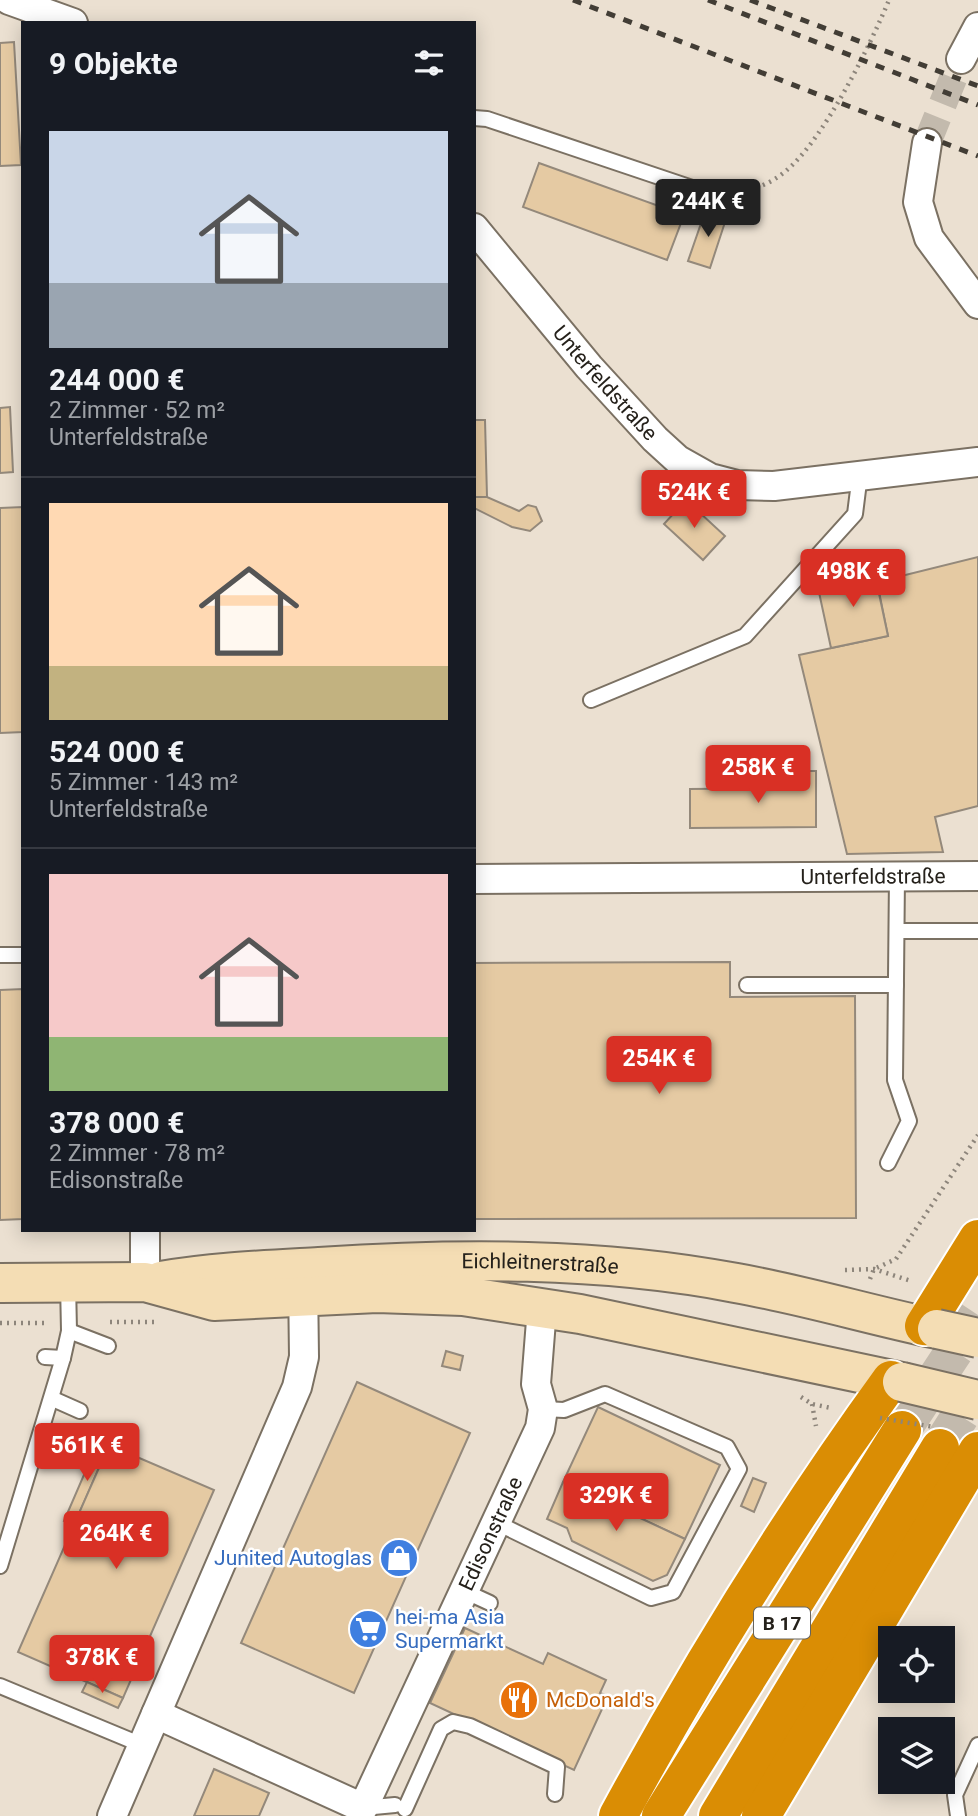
<!DOCTYPE html>
<html lang="de">
<head>
<meta charset="utf-8">
<style>
  body { margin:0; font-family:Roboto,sans-serif; background:#20242c; color:#f1f3f6; height:100vh; display:flex; flex-direction:column; font-size:26px; white-space:nowrap }
  * { box-sizing:border-box; margin:0 }
  p { font-size:23px; color:#9ea1a6 }
  .icon { flex:none; width:38px; height:38px; fill:none; stroke:currentColor; stroke-width:2; stroke-linecap:round; stroke-linejoin:round }
  .map { position:relative; flex:1; overflow:hidden }
  .details { position:absolute; left:21px; top:21px; width:455px; height:1211px; display:flex; flex-direction:column; background:#171b24; border-radius:0px; box-shadow:0 4px 18px #0003 }
  .details>* { flex:none }
  .controls { position:absolute; left:878px; top:1626px; display:grid; gap:14px }
  .controls a { display:grid; place-items:center; width:77px; height:77px; border-radius:0px; background:#171b24; box-shadow:0 4px 18px #0003; font-size:35px }
  .price { position:absolute; translate:-50% -60px; padding:0 16px; border-radius:7px; background:#d93025; color:#fff; font-size:23px; line-height:46px; filter:drop-shadow(0 2px 4px #0008) }
  .price::after { content:''; position:absolute; left:50%; top:42px; width:21px; height:16px; margin-left:-10px; background:inherit; clip-path:polygon(0 0,100% 0,50% 100%) }
  .price.current { background:#222; color:#fff }
  ul { padding:0; list-style:none }
  li { display:grid; align-content:center; gap:14px; height:371px; padding:0 28px }
  li+li { border-top:2px solid #363941 }
  li span { display:grid; place-items:center; height:217px; border-radius:0px; color:#555 }
  li>.icon { margin-inline-start:auto }
  span .icon { width:126px; height:126px; fill:#fffc; stroke-width:1 }
  li b { font-size:30px }
  h2 { display:flex; justify-content:space-between; align-items:center; height:84px; padding:0 28px; font-size:30px }
  .map>svg:first-child { display:block }
  .building { fill:#e5caa3; stroke:#94897b; stroke-width:2 }
  .lines { fill:none; stroke-linecap:round; stroke-linejoin:round }
  .street-tunnel { stroke:#c3baad; stroke-width:28; stroke-dasharray:28 14; stroke-linecap:butt }
  .highway-tunnel { stroke:#c3baad; stroke-width:38; stroke-dasharray:38 19; stroke-linecap:butt }
  .lane-casing { stroke:#7b7163; stroke-width:18 }
  .street-casing { stroke:#7b7163; stroke-width:32 }
  .secondary-casing { stroke:#7b7163; stroke-width:42 }
  .highway-casing { stroke:#fff; stroke-width:42 }
  .path { stroke:#8d857b; stroke-width:4.5; stroke-dasharray:2 5; stroke-linecap:butt }
  .lane { stroke:#fff; stroke-width:14 }
  .street { stroke:#fff; stroke-width:28 }
  .secondary { stroke:#f4ddb4; stroke-width:38 }
  .highway { stroke:#da8d04; stroke-width:38 }
  .rail { stroke:#423d35; stroke-width:5; stroke-dasharray:9 9; stroke-linecap:butt }
  .secondary-bridge-casing { stroke:#7b7163; stroke-width:42; stroke-linecap:butt }
  .path-bridge { stroke:#8d857b; stroke-width:4.5; stroke-dasharray:2 5; stroke-linecap:butt }
  .secondary-bridge { stroke:#f4ddb4; stroke-width:38 }
  .labels { text-anchor:middle; stroke-width:5; stroke-linejoin:round; paint-order:stroke }
  .shield { fill:#fff; stroke:#66645f; stroke-width:2 }
  .shield-label { font-size:19px; font-weight:bold; fill:#25211b }
  .street-label { font-size:21px; fill:#25211b; stroke:#fff }
  .shop-label { font-size:21px; fill:#366cbe; stroke:#fff; text-anchor:end }
  .food-label { font-size:21px; fill:#c56008; stroke:#fff; text-anchor:start }
</style>
</head>
<body>
<div class="map">
<svg width="978" height="1816" viewBox="0 0 978 1816">
  <rect width="100%" height="100%" fill="#ebe0d1"/>
  <g class="building">
    <polygon points="14,42 21,165 0,166 0,43"/>
    <polygon points="539,163 684,215 667,260 523,207"/>
    <polygon points="706,209 727,216 710,268 688,261"/>
    <polygon points="10,407 13,472 0,473 0,408"/>
    <polygon points="474,420 485,420 487,497 474,497"/>
    <polygon points="474,497 487,497 519,511 528,505 536,507 542,521 530,531 512,527 474,508"/>
    <polygon points="686,500 725,536 703,560 664,524"/>
    <polygon points="23,507 23,732 0,733 0,508"/>
    <polygon points="978,557 978,806 935,817 943,852 847,854 799,655 888,636 877,582"/>
    <polygon points="874,570 888,636 831,648 817,583"/>
    <polygon points="778,771 816,771 816,827 690,828 690,789 778,788"/>
    <polygon points="730,962 730,997 855,996 856,1218 474,1219 474,963"/>
    <polygon points="23,989 23,1219 0,1220 0,990"/>
    <polygon points="446,1351 463,1356 460,1370 442,1366"/>
    <polygon points="357,1382 470,1433 354,1693 241,1643"/>
    <polygon points="598,1407 720,1465 685,1539 563,1482"/>
    <polygon points="99,1440 109,1445 74,1525 64,1521"/>
    <polygon points="109,1445 214,1490 123,1698 18,1652"/>
    <polygon points="753,1478 766,1483 754,1512 741,1506"/>
    <polygon points="563,1482 685,1539 667,1575 653,1581 572,1541 567,1528 547,1519"/>
    <polygon points="465,1628 543,1664 548,1653 606,1680 600,1693 608,1696 574,1770 430,1703"/>
    <polygon points="87,1682 123,1698 118,1708 82,1692"/>
    <polygon points="214,1769 269,1793 259,1816 194,1816"/>
  </g>
  <g class="lines">
    <polyline class="street-tunnel" points="927,143 961,59"/>
    <g class="highway-tunnel">
      <polyline points="902,1430 978,1315"/>
      <polyline points="940,1448 978,1388"/>
    </g>
    <defs>
      <g id="lane">
        <polyline points="474,118 487,119 701,191"/>
        <polyline points="591,700 745,636 855,514 860,474"/>
        <polyline points="897,931 978,931"/>
        <polyline points="0,955 23,955"/>
        <polyline points="747,985 896,985"/>
        <polyline points="888,1163 909,1121 895,1080 897,876"/>
        <polyline points="69,1331 108,1346"/>
        <polyline points="45,1357 63,1358"/>
        <polyline points="53,1399 80,1411"/>
        <polyline points="497,1523 651,1598 673,1592 739,1469 727,1447 605,1394 564,1410 543,1409"/>
        <polyline points="0,1566 63,1358 69,1331 68,1283"/>
        <polyline points="464,1591 490,1603"/>
        <polyline points="0,1686 142,1745"/>
        <polyline points="363,1808 395,1805"/>
        <polyline points="405,1809 441,1729 453,1722 470,1726 557,1767 555,1794"/>
        <polyline points="958,1816 955,1795 978,1745"/>
      </g>
      <g id="street">
        <polyline points="9,0 73,23"/>
        <polyline points="961,59 978,27"/>
        <polyline points="927,143 918,202 929,238 978,304"/>
        <path id="s1" d="M474,228L589,367L655,439L678,460L710,478L737,485L774,486L978,462"/>
        <path id="s2" d="M474,879L978,876"/>
        <polyline points="145,1230 145,1282"/>
        <path id="s3" d="M156,1714L363,1808L540,1428L543,1409L536,1384L542,1308"/>
        <polyline points="112,1816 297,1387 304,1357 303,1280"/>
      </g>
      <g id="secondary">
        <path id="s4" d="M161,1281C213,1272 265,1270 319,1267C456,1258 600,1257 736,1283C804,1295 870,1315 937,1329"/>
        <polyline points="0,1283 145,1282 214,1301 377,1293 463,1296 580,1314 902,1382"/>
      </g>
      <g id="highway">
        <polyline points="924,1326 978,1239"/>
        <path d="M618,1816C700,1665 790,1519 891,1380"/>
        <polyline points="661,1816 902,1430"/>
        <polyline points="718,1816 940,1448"/>
        <polyline points="761,1816 978,1451"/>
      </g>
    </defs>
    <use href="#lane" class="lane-casing"/>
    <use href="#street" class="street-casing"/>
    <use href="#secondary" class="secondary-casing"/>
    <use href="#highway" class="highway-casing"/>
    <g class="path">
      <path d="M722,194C745,193 769,186 787,170C825,137 869,48 889,0"/>
      <polyline points="845,1270 874,1269 911,1281"/>
      <polyline points="870,1279 874,1269 896,1259 978,1135"/>
      <polyline points="110,1322 154,1322"/>
      <polyline points="0,1323 49,1323"/>
      <polyline points="801,1397 812,1404 831,1408"/>
      <polyline points="812,1404 816,1426"/>
    </g>
    <use href="#lane" class="lane"/>
    <use href="#street" class="street"/>
    <use href="#secondary" class="secondary"/>
    <use href="#highway" class="highway"/>
    <g class="rail">
      <polyline points="573,0 978,156"/>
      <polyline points="708,0 978,105"/>
      <polyline points="750,0 978,86"/>
    </g>
    <defs>
      <g id="secondary-bridge">
        <polyline points="937,1329 978,1338"/>
        <polyline points="902,1382 978,1400"/>
      </g>
    </defs>
    <use href="#secondary-bridge" class="secondary-bridge-casing"/>
    <polyline class="path-bridge" points="880,1418 934,1427"/>
    <use href="#secondary-bridge" class="secondary-bridge"/>
  </g>
  <defs>
    <symbol id="shop-disc" viewBox="-11 -11 22 22"><circle r="9.5" fill="#3f7fe0" stroke="#fff"/><path d="M-5-2.5h2.3a2.7 3.5 0 0 1 5.4 0H5L5.5 6h-11ZM-1.5-2.5h3a1.5 2.3 0 0 0-3 0Z" fill="#fff"/></symbol>
    <symbol id="supermarket-disc" viewBox="-11 -11 22 22"><circle r="9.5" fill="#3f7fe0" stroke="#fff"/><path d="M-6-5.5h2.5l.6 2H6L4.5 2H-2.5L-4.4-4H-6ZM-1.5 3.2a1.3 1.3 0 1 0 .1 0ZM3 3.2a1.3 1.3 0 1 0 .1 0Z" fill="#fff"/></symbol>
    <symbol id="restaurant-disc" viewBox="-11 -11 22 22"><circle r="9.5" fill="#e8710a" stroke="#fff"/><path d="M-5-6h1v4h1v-4h1v4h1v-4h1v5L-1.5 .5V6h-2V.5L-5-1ZM5-6V6H3V1.5H1.5Q1.5-4 5-6Z" fill="#fff"/></symbol>
  </defs>
  <g fill-rule="evenodd">
    <use href="#shop-disc" x="377" y="1536" width="44" height="44"/>
    <use href="#supermarket-disc" x="346" y="1607" width="44" height="44"/>
    <use href="#restaurant-disc" x="497" y="1678" width="44" height="44"/>
  </g>
  <g class="labels">
    <rect class="shield" x="754" y="1607.5" width="56" height="31" rx="5"/>
    <g class="shield-label">
      <text x="782" y="1630">B 17</text>
    </g>
    <g class="street-label">
      <text dy="7" stroke="none"><textPath href="#s1" startOffset="203">Unterfeldstraße</textPath></text>
      <text dy="7" stroke="none"><textPath href="#s2" startOffset="399">Unterfeldstraße</textPath></text>
      <text dy="7" stroke="none"><textPath href="#s4" startOffset="380">Eichleitnerstraße</textPath></text>
      <text dy="7" stroke="none"><textPath href="#s3" startOffset="530">Edisonstraße</textPath></text>
    </g>
    <g class="shop-label">
      <text x="372" y="1565">Junited Autoglas</text>
      <text x="395" y="1624" text-anchor="start">hei-ma Asia<tspan x="395" dy="24">Supermarkt</tspan></text>
    </g>
    <g class="food-label">
      <text x="546" y="1707">McDonald's</text>
    </g>
  </g>
</svg>
<div class="controls">
<a><svg class="icon" aria-label="locate" viewBox="0 0 24 24"><circle cx="12" cy="12" r="6"/><path d="M12 2v4M12 18v4M2 12h4M18 12h4"/></svg></a>
<a><svg class="icon" aria-label="layers" viewBox="0 0 24 24"><path d="M12 4l9 5-9 5-9-5zM3 14l9 5 9-5"/></svg></a>
</div>
<b class="price current" style="left:708px;top:239px">244K €</b>
<b class="price" style="left:694px;top:530px">524K €</b>
<b class="price" style="left:853px;top:609px">498K €</b>
<b class="price" style="left:758px;top:805px">258K €</b>
<b class="price" style="left:659px;top:1096px">254K €</b>
<b class="price" style="left:87px;top:1483px">561K €</b>
<b class="price" style="left:616px;top:1533px">329K €</b>
<b class="price" style="left:116px;top:1571px">264K €</b>
<b class="price" style="left:102px;top:1695px">378K €</b>
<section class="details">
<h2>9 Objekte<svg class="icon" aria-label="filters" viewBox="0 0 24 24"><path d="M4 7h16M4 17h16"/><circle cx="9" cy="7" r="2"/><circle cx="15" cy="17" r="2"/></svg></h2>
<ul>
<li><span style="background:linear-gradient(#c9d6e8 70%,#9aa5b1 0)"><svg class="icon" aria-label="home" viewBox="0 0 24 24"><path d="M3 11l9-7 9 7M6 9v11h12V9"/></svg></span><div><b>244 000 €</b><p>2 Zimmer · 52 m²</p><p>Unterfeldstraße</p></div></li>
<li><span style="background:linear-gradient(#ffd9b3 75%,#c2b280 0)"><svg class="icon" aria-label="home" viewBox="0 0 24 24"><path d="M3 11l9-7 9 7M6 9v11h12V9"/></svg></span><div><b>524 000 €</b><p>5 Zimmer · 143 m²</p><p>Unterfeldstraße</p></div></li>
<li><span style="background:linear-gradient(#f6c9c9 75%,#8fb573 0)"><svg class="icon" aria-label="home" viewBox="0 0 24 24"><path d="M3 11l9-7 9 7M6 9v11h12V9"/></svg></span><div><b>378 000 €</b><p>2 Zimmer · 78 m²</p><p>Edisonstraße</p></div></li>
</ul>
</section>
</div>
</body>
</html>
